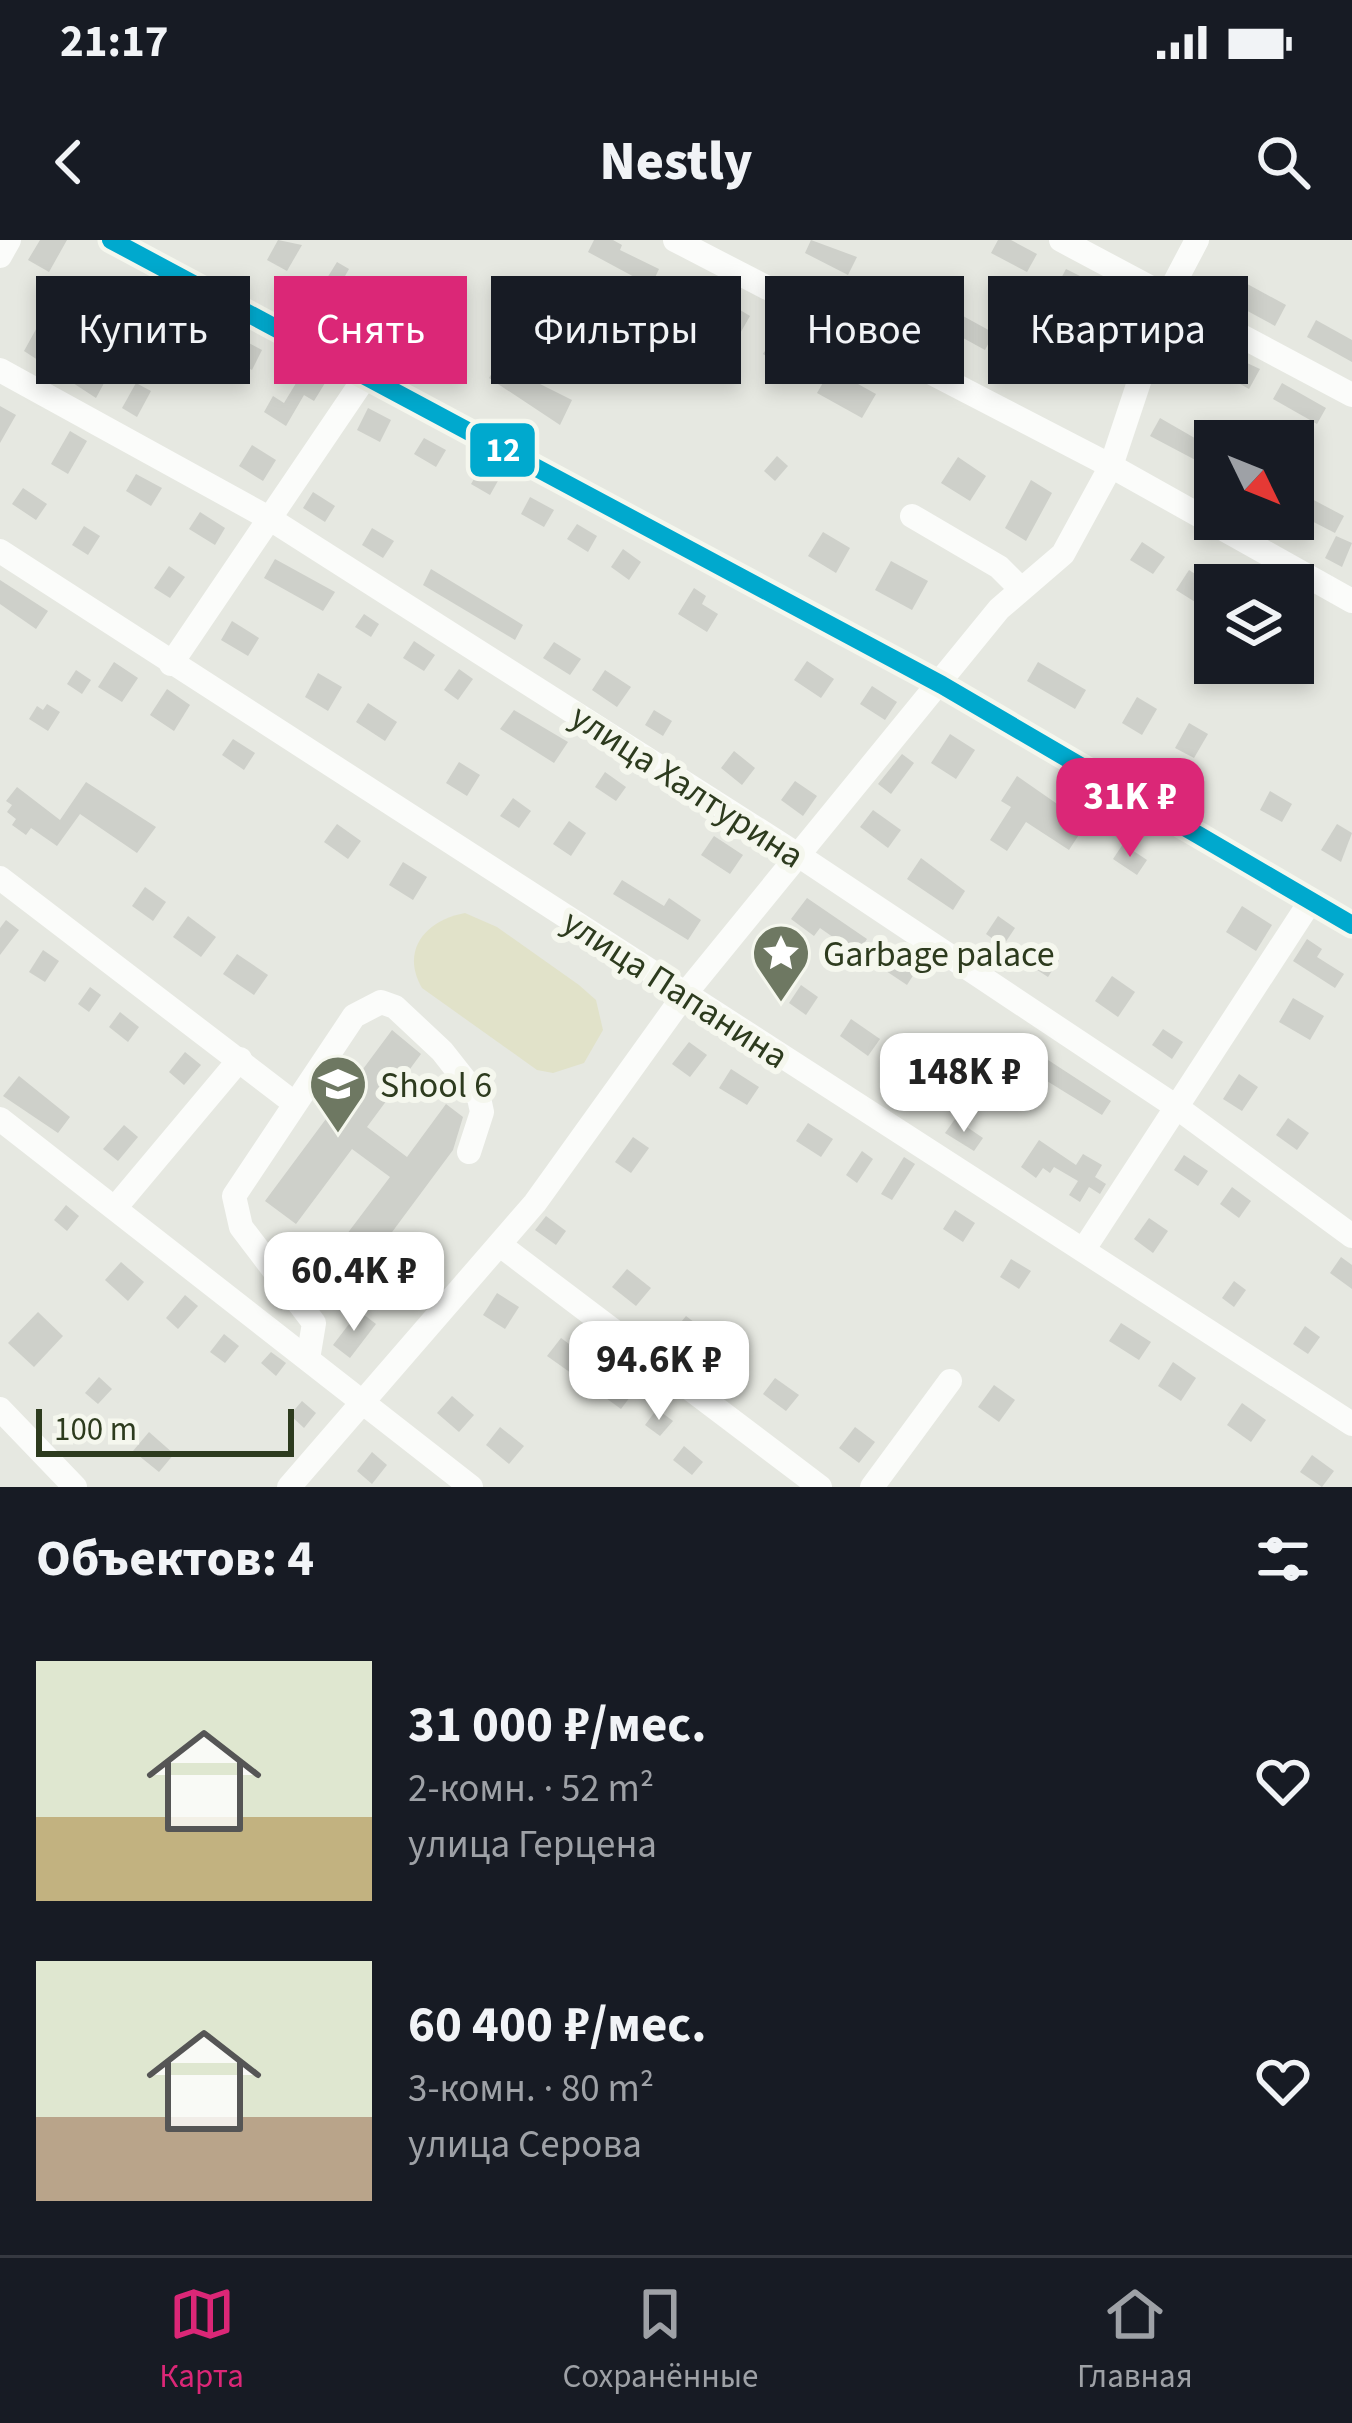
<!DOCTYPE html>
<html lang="ru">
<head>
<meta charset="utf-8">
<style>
  body { margin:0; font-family:"Source Sans 3",sans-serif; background:#20242c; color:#f1f3f6; height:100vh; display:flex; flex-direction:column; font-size:45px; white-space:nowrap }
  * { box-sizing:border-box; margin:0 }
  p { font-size:39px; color:#9ea1a6 }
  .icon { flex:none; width:66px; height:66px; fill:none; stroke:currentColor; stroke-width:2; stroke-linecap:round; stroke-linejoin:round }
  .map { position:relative; height:1247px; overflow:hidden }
  .panel { display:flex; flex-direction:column; background:#171b24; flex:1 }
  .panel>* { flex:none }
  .guide { position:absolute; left:36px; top:36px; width:1281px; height:108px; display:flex; gap:24px }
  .needle { width:78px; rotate:133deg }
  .controls { position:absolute; left:1194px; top:180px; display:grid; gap:24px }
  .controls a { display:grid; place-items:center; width:120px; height:120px; border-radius:0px; background:#171b24; box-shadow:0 6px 18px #0003; font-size:60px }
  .scale { position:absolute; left:36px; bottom:30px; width:258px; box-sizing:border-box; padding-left:12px; border:6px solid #2d3b1e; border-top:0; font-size:33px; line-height:42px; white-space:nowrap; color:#2d3b1e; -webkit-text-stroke:9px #f5f7ee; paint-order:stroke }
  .price { position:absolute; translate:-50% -102px; padding:0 27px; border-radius:24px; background:#fff; color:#222; font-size:39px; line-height:78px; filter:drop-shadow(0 3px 6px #0008) }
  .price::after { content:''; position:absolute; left:50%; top:72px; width:36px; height:27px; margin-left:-18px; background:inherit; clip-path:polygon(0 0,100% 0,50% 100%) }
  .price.current { background:#db2777; color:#fff }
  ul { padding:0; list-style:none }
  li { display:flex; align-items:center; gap:36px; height:300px; padding:0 36px }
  li span { display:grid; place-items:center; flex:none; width:336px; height:240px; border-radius:0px; color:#555 }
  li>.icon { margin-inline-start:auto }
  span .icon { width:144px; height:144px; fill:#fffc; stroke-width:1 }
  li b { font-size:51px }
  h2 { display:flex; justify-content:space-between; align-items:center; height:144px; padding:0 36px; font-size:51px }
  .tag { padding:0 42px; border-radius:0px; background:#171b24; box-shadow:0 6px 18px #0003; font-size:42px; line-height:108px }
  .tag.current { background:#db2777; color:#fff }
  .status { display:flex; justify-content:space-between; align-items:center; height:84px; padding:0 60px; background:#171b24; direction:ltr }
  .status svg { height:33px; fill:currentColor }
  header { display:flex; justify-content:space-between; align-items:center; height:156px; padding:0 36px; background:#171b24; font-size:54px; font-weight:800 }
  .menu { display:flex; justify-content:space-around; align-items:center; height:168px; border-top:3px solid #363941; background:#171b24; font-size:33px; color:#9ea1a6 }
  .menu a { display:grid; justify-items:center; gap:6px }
  .menu .current { color:#db2777 }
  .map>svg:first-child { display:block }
  .pitch { fill:#e1e2c9 }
  .building { fill:#ced0ca }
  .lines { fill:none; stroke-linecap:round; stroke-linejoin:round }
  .minor { stroke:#fbfcfa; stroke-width:24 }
  .bus-1-casing { stroke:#f5f7ee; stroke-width:27 }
  .bus-1 { stroke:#00a9ce; stroke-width:18 }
  .labels { text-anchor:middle; stroke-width:12; stroke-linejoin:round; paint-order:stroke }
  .street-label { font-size:36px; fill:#2d3b1e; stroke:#f5f7ee }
  .poi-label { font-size:36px; fill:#2d3b1e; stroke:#f5f7ee; text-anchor:start }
  .line-badge { stroke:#f5f7ee; stroke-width:4.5 }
  .badge-label { font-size:33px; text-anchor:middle; font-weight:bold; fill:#fff }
</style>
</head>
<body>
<div class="status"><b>21:17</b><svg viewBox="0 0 49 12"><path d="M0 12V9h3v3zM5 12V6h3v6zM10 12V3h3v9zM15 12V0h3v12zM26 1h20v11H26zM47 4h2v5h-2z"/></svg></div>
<header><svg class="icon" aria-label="back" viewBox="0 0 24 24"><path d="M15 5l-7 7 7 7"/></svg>Nestly<svg class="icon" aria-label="search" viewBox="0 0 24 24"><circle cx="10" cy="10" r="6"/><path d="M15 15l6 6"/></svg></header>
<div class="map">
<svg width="1352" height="1247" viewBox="0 0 1352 1247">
  <rect width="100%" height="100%" fill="#e6e8e1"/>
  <path class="pitch" d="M465,673L497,687L579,745L596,760L603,790L584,823L553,833L537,830L422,748C400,710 426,680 465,673Z"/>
  <g class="building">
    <polygon points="40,0 67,0 49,32 28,20"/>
    <polygon points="278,0 302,5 287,31 267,20"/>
    <polygon points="594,0 613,0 622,5 620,10 659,29 651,46 588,12"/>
    <polygon points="811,0 857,17 848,35 805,13"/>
    <polygon points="998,0 1011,0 1037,14 1027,32 991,13"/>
    <polygon points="337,22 349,29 337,50 324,43"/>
    <polygon points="1066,29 1114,53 1104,72 1056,48"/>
    <polygon points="892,36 927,54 918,71 883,54"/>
    <polygon points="134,39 149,47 135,72 121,64"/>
    <polygon points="1240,40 1286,65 1275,86 1229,61"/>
    <polygon points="674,50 697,63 687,81 664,69"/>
    <polygon points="722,59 750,76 738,97 709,80"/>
    <polygon points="963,76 994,93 985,110 954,93"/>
    <polygon points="1316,80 1352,100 1352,122 1307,97"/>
    <polygon points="40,82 71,99 66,107 110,132 96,158 24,111"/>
    <polygon points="776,94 796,106 784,127 763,114"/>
    <polygon points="1184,94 1260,129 1249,149 1177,108"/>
    <polygon points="243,100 262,110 252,130 233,119"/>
    <polygon points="1019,104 1062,126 1053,144 1009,122"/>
    <polygon points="504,113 531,129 526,137 572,160 560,185 489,138"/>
    <polygon points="831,129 876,154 862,178 817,153"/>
    <polygon points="304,130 325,143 314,161 304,155 286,186 264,172 273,156 284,163"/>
    <polygon points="136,143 151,151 137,177 122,168"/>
    <polygon points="1282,143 1326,168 1317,184 1273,159"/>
    <polygon points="0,166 16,175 0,203"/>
    <polygon points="368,168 391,180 380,202 357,190"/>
    <polygon points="1160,178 1212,208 1203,224 1150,196"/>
    <polygon points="70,191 87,201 68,234 51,224"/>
    <polygon points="424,198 446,210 436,227 414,214"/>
    <polygon points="252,205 276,220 263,241 239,226"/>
    <polygon points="777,216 788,226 775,241 764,231"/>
    <polygon points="958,217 986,236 970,261 941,243"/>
    <polygon points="480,229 499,239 490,255 471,244"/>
    <polygon points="136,234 162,248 151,266 126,251"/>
    <polygon points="1031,240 1052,253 1026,301 1005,288"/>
    <polygon points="23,248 47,264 36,280 12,264"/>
    <polygon points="313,252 335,266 325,282 303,268"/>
    <polygon points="530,257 554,270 544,287 521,274"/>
    <polygon points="1308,257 1344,276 1335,293 1298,274"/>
    <polygon points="200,272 225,288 215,305 189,289"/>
    <polygon points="577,284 597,296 588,312 567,299"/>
    <polygon points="84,286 100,296 88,315 72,305"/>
    <polygon points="372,288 394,301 383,318 362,305"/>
    <polygon points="823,292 850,308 836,333 808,316"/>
    <polygon points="1336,296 1352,303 1342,327 1325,318"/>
    <polygon points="1142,302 1165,317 1153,334 1130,320"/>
    <polygon points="623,309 641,322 629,340 611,327"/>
    <polygon points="275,319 335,352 323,371 264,338"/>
    <polygon points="891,321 928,341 912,370 875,350"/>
    <polygon points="169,326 185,337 170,358 154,348"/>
    <polygon points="431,329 523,385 515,400 423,345"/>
    <polygon points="1189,330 1212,345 1200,365 1176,350"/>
    <polygon points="0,340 48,371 36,389 0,364"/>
    <polygon points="694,348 706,356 702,364 718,374 707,392 678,374"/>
    <polygon points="364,374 379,384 371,397 355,387"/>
    <polygon points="232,381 259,398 248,416 221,400"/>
    <polygon points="1293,381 1310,390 1293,421"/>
    <polygon points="414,401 435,415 424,431 403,418"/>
    <polygon points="554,402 581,419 570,435 543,418"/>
    <polygon points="807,421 834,439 821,458 794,440"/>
    <polygon points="114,422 138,438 122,462 98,447"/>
    <polygon points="1038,422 1086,450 1075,469 1027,441"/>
    <polygon points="459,429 473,439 458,460 444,450"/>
    <polygon points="76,430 91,440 82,454 67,444"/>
    <polygon points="605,430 631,447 617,467 592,450"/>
    <polygon points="318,433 342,447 328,471 305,457"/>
    <polygon points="872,446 897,462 885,480 860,464"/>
    <polygon points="167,449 190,465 174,491 150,475"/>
    <polygon points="1137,457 1157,469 1142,495 1122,483"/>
    <polygon points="368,463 397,482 385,501 356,482"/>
    <polygon points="47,464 60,472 48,491 29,479 37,466 43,470"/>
    <polygon points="514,470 568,502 554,523 500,489"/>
    <polygon points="654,470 672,481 663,496 645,485"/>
    <polygon points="1189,483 1208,494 1194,518 1175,508"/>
    <polygon points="950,494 975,510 956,539 931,523"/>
    <polygon points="233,499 255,513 244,530 222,515"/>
    <polygon points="734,511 755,528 742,545 721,528"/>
    <polygon points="902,514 914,523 891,554 878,544"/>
    <polygon points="459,522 480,535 467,556 446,543"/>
    <polygon points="605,532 626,547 616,561 595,547"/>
    <polygon points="1017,536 1086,584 1069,610 1026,582 1007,611 990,600 1011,567 1001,561"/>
    <polygon points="795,541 817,556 803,576 781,560"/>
    <polygon points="86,542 156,587 137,613 80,574 57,606 31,588 26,595 12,585 16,579 7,572 12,565 6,561 17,547 60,580"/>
    <polygon points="1270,551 1292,564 1282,582 1260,570"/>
    <polygon points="513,558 531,571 519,588 500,576"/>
    <polygon points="873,570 901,590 888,608 860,587"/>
    <polygon points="569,581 586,593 571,616 553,604"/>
    <polygon points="337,584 361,601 348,619 324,602"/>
    <polygon points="1337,584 1352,593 1341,622 1321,610"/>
    <polygon points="714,596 743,615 730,634 701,615"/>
    <polygon points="1123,604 1147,620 1137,635 1113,619"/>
    <polygon points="921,618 965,651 953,670 907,639"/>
    <polygon points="403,622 427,637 413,660 389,645"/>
    <polygon points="622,640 664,666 669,658 701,680 688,700 613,654"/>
    <polygon points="145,647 166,662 153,681 132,666"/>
    <polygon points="807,658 867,699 857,714 820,688 814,696 791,679"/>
    <polygon points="1242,666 1272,685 1256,711 1226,692"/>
    <polygon points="188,676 216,697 201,717 173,697"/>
    <polygon points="998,676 1015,688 1003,706 986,694"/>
    <polygon points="6,680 19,690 0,715 0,688"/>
    <polygon points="1307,699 1322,709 1317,717 1344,734 1335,748 1293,721"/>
    <polygon points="1037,705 1059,720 1048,737 1025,722"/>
    <polygon points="43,710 59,721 45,742 29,732"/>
    <polygon points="237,714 268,735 254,755 223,734"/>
    <polygon points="895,717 916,731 907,745 886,731"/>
    <polygon points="1112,736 1135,752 1118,777 1095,761"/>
    <polygon points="801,745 818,757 806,775 789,763"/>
    <polygon points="90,747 101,755 89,772 78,764"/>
    <polygon points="1293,758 1324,776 1310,800 1279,782"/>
    <polygon points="120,772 139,787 128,802 109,787"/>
    <polygon points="851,779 880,799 868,816 840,796"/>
    <polygon points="1163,789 1183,802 1172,819 1152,805"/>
    <polygon points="392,790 421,814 367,887 407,917 446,864 463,877 453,910 375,1015 347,994 390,937 352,909 296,984 265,961"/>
    <polygon points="689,802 707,815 690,837 672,824"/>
    <polygon points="185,812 201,825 184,845 169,832"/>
    <polygon points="911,817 943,839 931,856 900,835"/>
    <polygon points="1045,818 1111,861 1102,875 1034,833"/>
    <polygon points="731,829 759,847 747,865 719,848"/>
    <polygon points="1239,834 1258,847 1242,871 1223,859"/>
    <polygon points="19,836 70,877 58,893 3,856"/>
    <polygon points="1288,878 1309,893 1297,910 1276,895"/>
    <polygon points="955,879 983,898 974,911 945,893"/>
    <polygon points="808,883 833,899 821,917 796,901"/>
    <polygon points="124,885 138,897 118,921 103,909"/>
    <polygon points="633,897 649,908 631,933 615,922"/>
    <polygon points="1039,900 1076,925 1083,914 1102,925 1095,937 1106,944 1100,954 1089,947 1080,962 1069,955 1078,941 1054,927 1050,933 1043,928 1036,938 1021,927"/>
    <polygon points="862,911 873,919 857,943 846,935"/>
    <polygon points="1184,915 1208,931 1198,946 1174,930"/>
    <polygon points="904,917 915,924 892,960 881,954"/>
    <polygon points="1232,947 1251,961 1239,978 1220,964"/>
    <polygon points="66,965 79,976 67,991 54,980"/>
    <polygon points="955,970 975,983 963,1002 943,989"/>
    <polygon points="546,976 566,991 556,1005 535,990"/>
    <polygon points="1149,978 1168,991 1153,1013 1134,999"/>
    <polygon points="1341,1017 1352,1025 1352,1049 1330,1033"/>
    <polygon points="1011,1019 1031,1031 1019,1049 1000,1037"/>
    <polygon points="121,1022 144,1042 128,1061 105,1040"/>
    <polygon points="627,1029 651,1048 636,1066 612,1047"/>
    <polygon points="1234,1041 1246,1050 1234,1067 1222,1058"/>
    <polygon points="497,1053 519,1067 505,1089 483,1075"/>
    <polygon points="185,1055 198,1066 178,1089 166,1078"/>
    <polygon points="359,1071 376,1084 350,1118 333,1105"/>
    <polygon points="38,1072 63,1096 34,1127 8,1103"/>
    <polygon points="686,1076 707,1092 694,1109 673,1092"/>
    <polygon points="1121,1083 1151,1102 1139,1120 1109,1101"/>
    <polygon points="1305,1086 1320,1097 1308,1114 1293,1104"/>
    <polygon points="224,1094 239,1106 225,1123 210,1112"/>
    <polygon points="561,1098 584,1115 571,1133 547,1116"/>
    <polygon points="271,1112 286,1123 276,1136 261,1123"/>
    <polygon points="1173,1122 1196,1138 1181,1161 1158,1146"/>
    <polygon points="611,1136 633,1153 621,1169 599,1153"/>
    <polygon points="99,1137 112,1149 98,1164 85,1153"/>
    <polygon points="775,1138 799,1155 786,1171 763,1154"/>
    <polygon points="994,1145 1015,1160 999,1182 978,1167"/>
    <polygon points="452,1156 474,1175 459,1192 437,1173"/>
    <polygon points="302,1161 316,1173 304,1188 290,1175"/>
    <polygon points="1242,1163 1266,1180 1251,1202 1227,1185"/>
    <polygon points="657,1169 673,1181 660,1196 645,1185"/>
    <polygon points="500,1187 524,1206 509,1224 486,1205"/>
    <polygon points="855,1187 875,1202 859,1223 839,1208"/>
    <polygon points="149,1192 174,1214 159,1232 133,1211"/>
    <polygon points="684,1206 703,1222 692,1235 673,1220"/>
    <polygon points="372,1212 387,1225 372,1244 357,1231"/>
    <polygon points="1312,1215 1334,1231 1322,1247 1300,1232"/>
  </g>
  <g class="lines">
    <g class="minor">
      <polyline points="111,0 942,445 1352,685"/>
      <polyline points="675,0 1111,226 1352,361"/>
      <polyline points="1061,0 1352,155"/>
      <polyline points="0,16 9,0"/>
      <polyline points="0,130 267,277 798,615 1175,866 1352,996"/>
      <polyline points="912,276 999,327 1019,347"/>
      <polyline points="0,311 1352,1184"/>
      <polyline points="171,424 368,133"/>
      <polyline points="0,638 294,863"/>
      <polyline points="0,879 471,1247"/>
      <polyline points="115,968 240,819"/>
      <polyline points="500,1005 820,1247"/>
      <polyline points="1084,1009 1310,662"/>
      <polyline points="308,1119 314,1083 241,987 234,956 354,776 381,762 395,767 442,811 479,858 482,872 469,912"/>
      <polyline points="0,1169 75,1247"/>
      <polyline points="289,1247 535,963 685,754 999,369 1063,314 1111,226 1168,55 1197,0"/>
      <polyline points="872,1247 950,1141"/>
    </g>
    <defs>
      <polyline id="bus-1" points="111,0 942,445 1352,685"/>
    </defs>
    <use href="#bus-1" class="bus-1-casing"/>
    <use href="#bus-1" class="bus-1"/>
  </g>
  <defs>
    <symbol id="sight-pin" viewBox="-11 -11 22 30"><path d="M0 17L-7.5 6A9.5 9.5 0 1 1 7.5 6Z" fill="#6e7862" stroke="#f5f7ee"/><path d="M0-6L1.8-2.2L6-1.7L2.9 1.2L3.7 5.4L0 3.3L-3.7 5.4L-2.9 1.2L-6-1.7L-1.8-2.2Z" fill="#fff"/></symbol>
    <symbol id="school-pin" viewBox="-11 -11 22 30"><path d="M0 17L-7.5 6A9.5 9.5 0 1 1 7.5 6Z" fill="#6e7862" stroke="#f5f7ee"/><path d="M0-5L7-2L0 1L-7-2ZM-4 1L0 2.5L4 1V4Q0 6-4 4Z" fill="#fff"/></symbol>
  </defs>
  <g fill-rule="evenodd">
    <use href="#sight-pin" x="748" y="680" width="66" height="90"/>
    <use href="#school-pin" x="305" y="811" width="66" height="90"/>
  </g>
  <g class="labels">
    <g class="street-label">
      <text transform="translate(688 545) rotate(33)" y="13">улица Халтурина</text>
      <text transform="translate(676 748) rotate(33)" y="13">улица Папанина</text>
    </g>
    <g class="poi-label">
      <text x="823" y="726">Garbage palace</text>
      <text x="380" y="857">Shool 6</text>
    </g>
  </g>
  <rect class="line-badge" x="468" y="181" width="69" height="58" rx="12" fill="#00a9ce"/>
  <g class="badge-label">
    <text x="503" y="221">12</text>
  </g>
</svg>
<div class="controls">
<a><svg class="needle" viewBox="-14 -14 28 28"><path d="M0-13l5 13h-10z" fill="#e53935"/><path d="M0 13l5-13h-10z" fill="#9ea1a6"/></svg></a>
<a><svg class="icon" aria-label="layers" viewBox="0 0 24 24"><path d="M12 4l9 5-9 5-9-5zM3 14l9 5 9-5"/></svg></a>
</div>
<div class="scale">100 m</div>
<b class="price current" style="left:1130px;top:620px">31K ₽</b>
<b class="price" style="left:964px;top:895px">148K ₽</b>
<b class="price" style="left:354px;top:1094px">60.4K ₽</b>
<b class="price" style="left:659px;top:1183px">94.6K ₽</b>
<div class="guide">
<a class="tag">Купить</a>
<a class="tag current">Снять</a>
<a class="tag">Фильтры</a>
<a class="tag">Новое</a>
<a class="tag">Квартира</a>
</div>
</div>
<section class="panel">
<h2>Объектов: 4<svg class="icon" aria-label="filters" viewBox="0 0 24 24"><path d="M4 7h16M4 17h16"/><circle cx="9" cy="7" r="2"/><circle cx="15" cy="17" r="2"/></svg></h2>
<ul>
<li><span style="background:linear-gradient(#dfe7d0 65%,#c2b280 0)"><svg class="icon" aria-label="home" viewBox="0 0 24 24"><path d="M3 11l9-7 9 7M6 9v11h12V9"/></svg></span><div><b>31 000 ₽/мес.</b><p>2-комн. · 52 m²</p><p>улица Герцена</p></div><svg class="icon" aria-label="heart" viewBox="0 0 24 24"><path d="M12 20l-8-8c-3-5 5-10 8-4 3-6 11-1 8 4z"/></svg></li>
<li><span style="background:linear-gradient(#dfe7d0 65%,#b9a48a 0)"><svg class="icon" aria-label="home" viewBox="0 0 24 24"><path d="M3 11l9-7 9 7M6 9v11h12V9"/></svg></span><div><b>60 400 ₽/мес.</b><p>3-комн. · 80 m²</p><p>улица Серова</p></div><svg class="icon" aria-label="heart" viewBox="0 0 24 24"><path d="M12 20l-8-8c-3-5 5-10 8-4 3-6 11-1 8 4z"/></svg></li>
</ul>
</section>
<nav class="menu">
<a class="current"><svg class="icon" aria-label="map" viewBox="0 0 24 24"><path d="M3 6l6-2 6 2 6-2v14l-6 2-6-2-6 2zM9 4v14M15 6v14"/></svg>Карта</a>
<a><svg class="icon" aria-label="saved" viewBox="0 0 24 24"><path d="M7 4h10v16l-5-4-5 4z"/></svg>Сохранённые</a>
<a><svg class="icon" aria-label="home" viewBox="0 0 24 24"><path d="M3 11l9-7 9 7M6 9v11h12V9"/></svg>Главная</a>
</nav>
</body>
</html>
